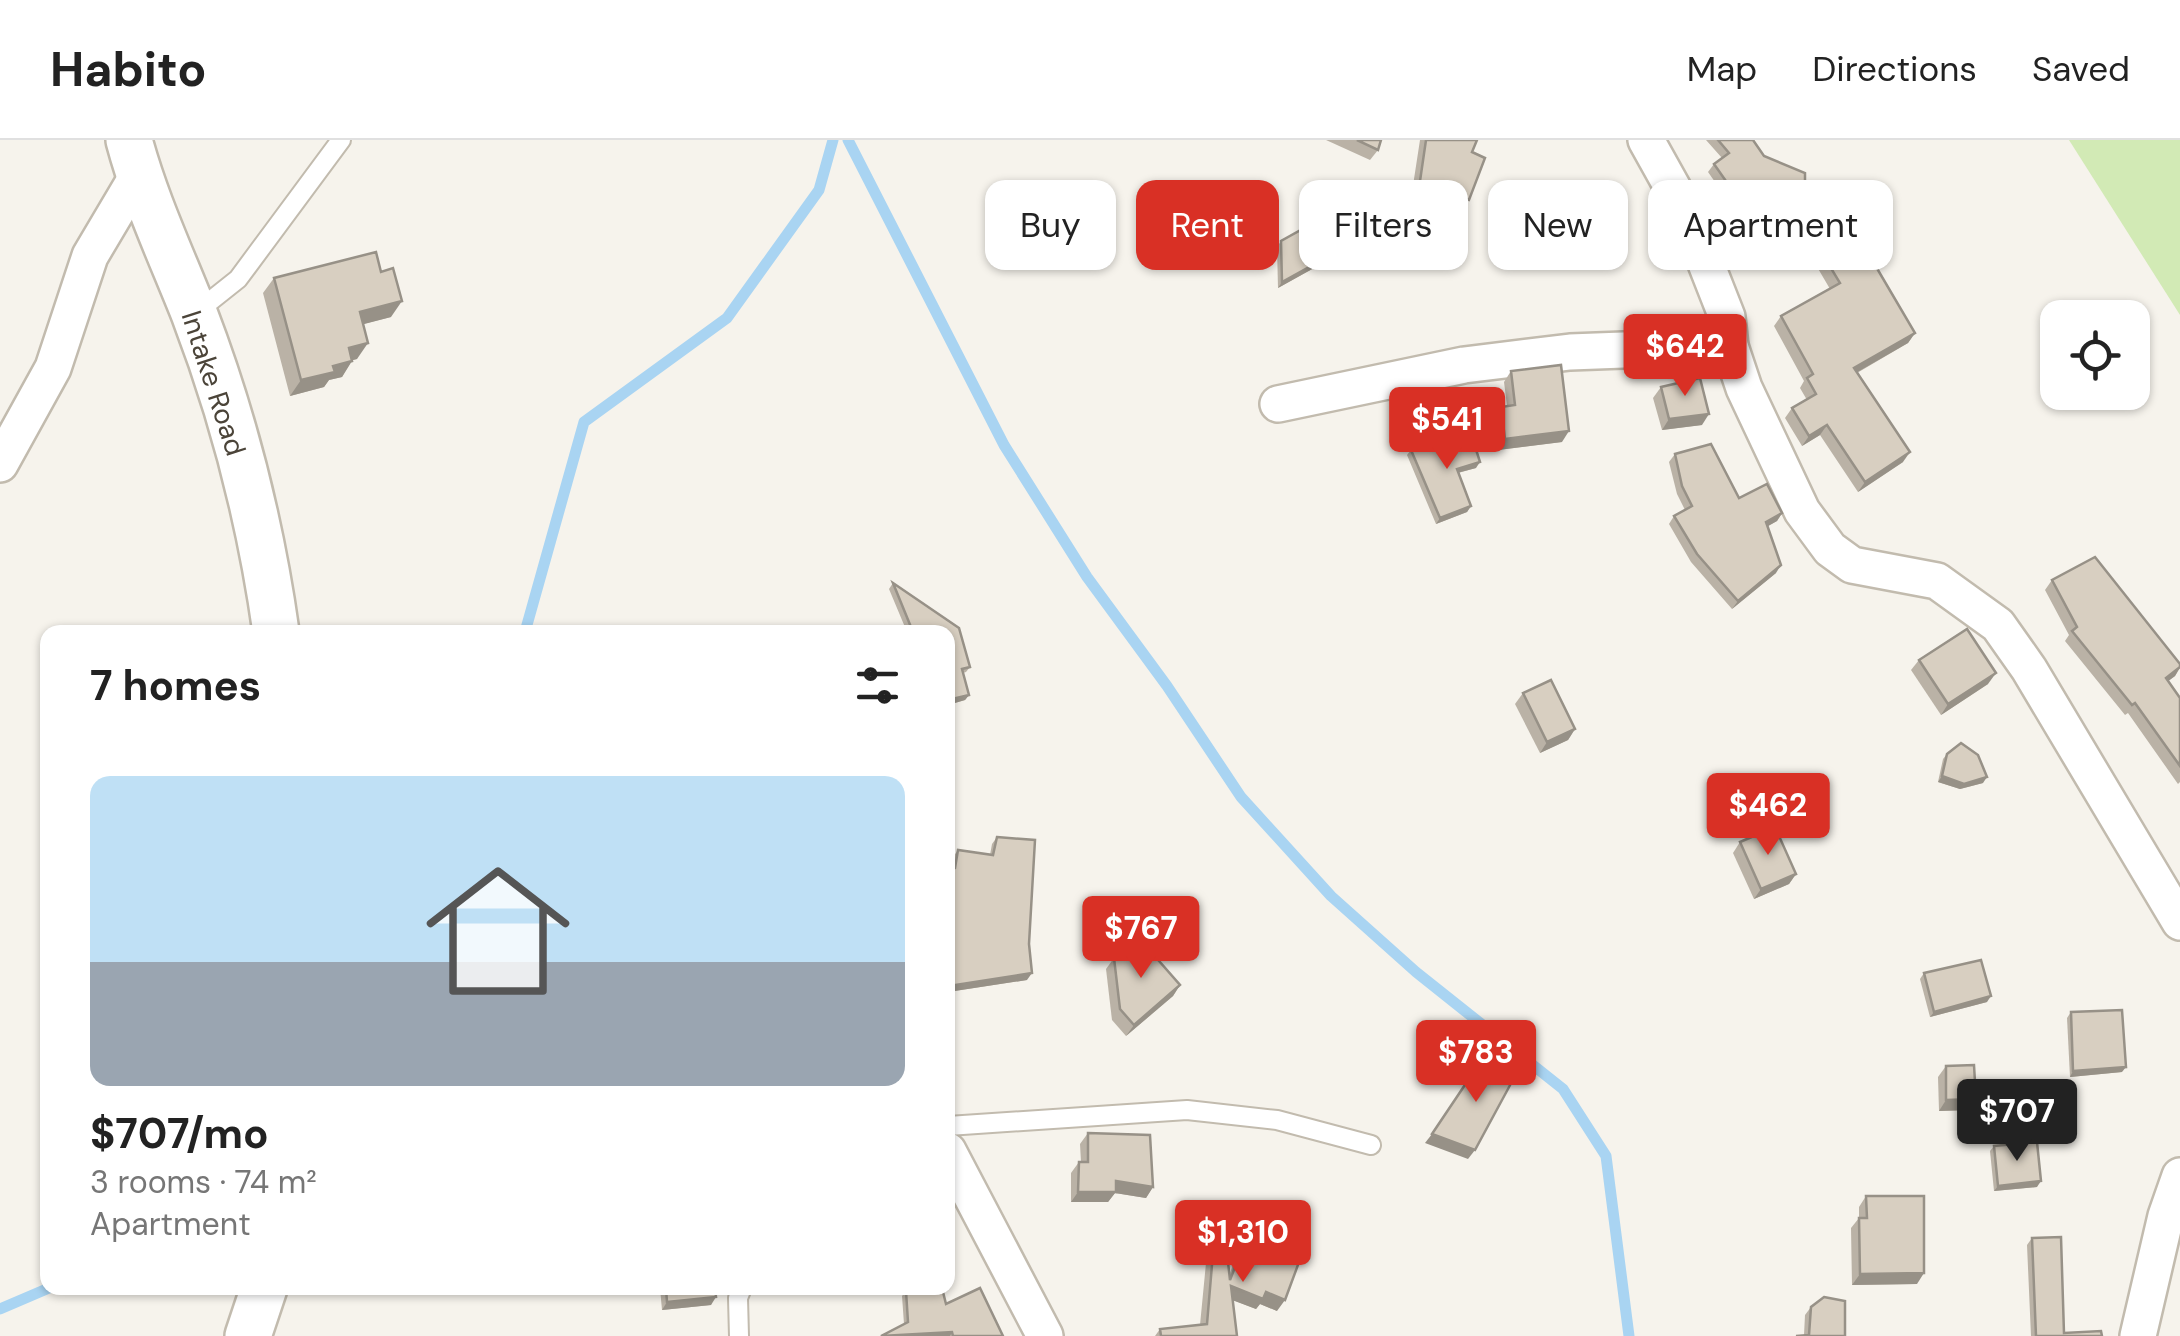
<!DOCTYPE html>
<html lang="en">
<head>
<meta charset="utf-8">
<style>
  body { margin:0; font-family:"DM Sans",sans-serif; background:#f6f6f6; color:#222; height:100vh; display:flex; flex-direction:column; font-size:38px; white-space:nowrap }
  * { box-sizing:border-box; margin:0 }
  p { font-size:32px; color:#767676 }
  .icon { flex:none; width:55px; height:55px; fill:none; stroke:currentColor; stroke-width:2; stroke-linecap:round; stroke-linejoin:round }
  .map { position:relative; flex:1; overflow:hidden }
  .details { position:absolute; left:40px; top:485px; width:915px; height:670px; display:flex; flex-direction:column; background:#fff; border-radius:20px; box-shadow:0 2px 8px #0004 }
  .details>* { flex:none }
  .top-card { position:absolute; left:985px; top:40px; width:950px; height:90px; display:flex; gap:20px }
  .tools { position:absolute; left:2040px; top:160px; display:grid; gap:20px }
  .tools a { display:grid; place-items:center; width:110px; height:110px; border-radius:20px; background:#fff; box-shadow:0 2px 8px #0004; font-size:50px }
  .price { position:absolute; translate:-50% -85px; padding:0 22px; border-radius:10px; background:#d93025; color:#fff; font-size:32px; line-height:65px; filter:drop-shadow(0 2px 5px #0008) }
  .price::after { content:''; position:absolute; left:50%; top:60px; width:30px; height:22px; margin-left:-15px; background:inherit; clip-path:polygon(0 0,100% 0,50% 100%) }
  .price.on { background:#222; color:#fff }
  ul { padding:0; list-style:none }
  li { display:grid; align-content:center; gap:20px; height:530px; padding:0 50px }
  li+li { border-top:2px solid #e0e0e0 }
  li span { display:grid; place-items:center; height:310px; border-radius:20px; color:#555 }
  li>.icon { margin-inline-start:auto }
  span .icon { width:180px; height:180px; fill:#fffc; stroke-width:1 }
  li b { font-size:42px }
  h2 { display:flex; justify-content:space-between; align-items:center; height:120px; padding:0 50px; font-size:42px }
  .chip { padding:0 35px; border-radius:20px; background:#fff; box-shadow:0 2px 8px #0004; font-size:35px; line-height:90px }
  .chip.on { background:#d93025; color:#fff }
  header { display:flex; align-items:center; gap:60px; box-sizing:border-box; height:140px; padding:0 50px; background:#fff; border-bottom:2px solid #e0e0e0 }
  header strong { font-size:48px }
  nav { display:flex; gap:55px; margin-inline-start:auto; font-size:35px }
  .map>svg:first-child { display:block }
  .green { fill:#d2eab5 }
  .lines { fill:none; stroke-linecap:round; stroke-linejoin:round }
  .stream { stroke:#a9d4f2; stroke-width:11 }
  .service-casing { stroke:#c2bbae; stroke-width:22 }
  .minor-casing { stroke:#c2bbae; stroke-width:40 }
  .tertiary-casing { stroke:#c2bbae; stroke-width:50 }
  .service { stroke:#fff; stroke-width:18 }
  .minor { stroke:#fff; stroke-width:35 }
  .tertiary { stroke:#fff; stroke-width:45 }
  .wall { fill:#bab2a6 }
  .shaded-wall { fill:#979187 }
  .building { fill:#d8cfc1; stroke:#979187; stroke-width:2.5 }
  .labels { text-anchor:middle; stroke-width:8; stroke-linejoin:round; paint-order:stroke }
  .street-label { font-size:28px; fill:#4b4439; stroke:#fff }
</style>
</head>
<body>
<header>
<strong>Habito</strong>
<nav><a>Map</a><a>Directions</a><a>Saved</a></nav>
</header>
<div class="map">
<svg width="2180" height="1196" viewBox="0 0 2180 1196">
  <rect width="100%" height="100%" fill="#f6f3ec"/>
  <polygon class="green" points="2069,0 2180,0 2180,175"/>
  <g class="lines">
    <g class="stream">
      <polyline points="848,0 1004,305 1087,437 1167,546 1241,657 1331,756 1416,832 1563,949 1606,1016 1629,1196"/>
      <polyline points="525,492 584,282 727,178 819,50 833,0"/>
      <polyline points="0,1169 49,1148"/>
    </g>
    <defs>
      <g id="service">
        <polyline points="194,174 238,139 341,0"/>
        <polyline points="948,986 1187,970 1277,980 1371,1005"/>
        <polyline points="739,1196 738,1158 742,1148"/>
      </g>
      <g id="minor">
        <polyline points="1646,0 1685,70 1727,177 1730,206 1744,248 1802,371 1830,409 1852,425 1937,441 1998,485 2029,529 2180,782"/>
        <polyline points="1278,264 1464,225 1570,212 1730,206"/>
        <polyline points="0,324 53,228 90,116 138,35"/>
        <polyline points="948,1011 1045,1196"/>
        <polyline points="2138,1196 2166,1076 2180,1036"/>
      </g>
      <g id="tertiary">
        <path d="M129,0C145,60 171,115 194,173C233,275 261,385 276,492"/>
        <polyline points="248,1196 264,1148"/>
      </g>
    </defs>
    <use href="#service" class="service-casing"/>
    <use href="#minor" class="minor-casing"/>
    <use href="#tertiary" class="tertiary-casing"/>
    <use href="#service" class="service"/>
    <use href="#minor" class="minor"/>
    <use href="#tertiary" class="tertiary"/>
  </g>
  <g class="wall">
    <polygon points="1326,0 1381,0 1378,10 1370,20"/>
    <polygon points="1420,0 1477,0 1472,12 1461,71 1412,52"/>
    <polygon points="1706,0 1753,0 1764,16 1805,52 1800,59 1786,71 1742,53 1729,62 1708,32 1714,24 1722,18"/>
    <polygon points="1281,101 1314,128 1278,148 1277,107"/>
    <polygon points="1820,110 1882,122 1877,128 1915,193 1908,203 1857,233 1903,322 1858,352 1820,295 1802,306 1785,278 1792,268 1807,260 1800,248 1804,241 1774,186 1781,176 1830,149 1813,120"/>
    <polygon points="274,138 391,177 363,184 357,219 352,220 342,237 329,240 324,247 290,256 263,153"/>
    <polygon points="1511,231 1562,302 1498,310 1494,278 1501,267 1507,266 1504,242"/>
    <polygon points="1661,247 1702,285 1662,290 1653,258"/>
    <polygon points="1411,310 1476,328 1458,333 1471,366 1467,372 1436,384 1407,315"/>
    <polygon points="1675,314 1739,358 1782,373 1777,381 1768,386 1776,433 1732,469 1691,422 1669,384 1674,376 1685,370 1677,354 1669,322"/>
    <polygon points="2052,440 2180,524 2180,528 2175,536 2168,541 2180,558 2180,642 2178,644 2128,573 2125,575 2065,501 2069,495 2045,450"/>
    <polygon points="893,443 959,488 970,527 966,532 963,533 969,555 965,560 948,565 948,492 907,492 889,449"/>
    <polygon points="1919,520 1988,544 1941,575 1911,530"/>
    <polygon points="1523,553 1575,589 1568,600 1540,613 1515,564"/>
    <polygon points="1947,614 1983,643 1960,649 1938,642 1943,619"/>
    <polygon points="997,697 1027,840 948,852 948,730 951,729 953,717 958,710 990,715 992,704"/>
    <polygon points="1740,702 1796,734 1789,744 1754,759 1733,713"/>
    <polygon points="1114,818 1180,845 1173,856 1126,896 1112,880 1106,829"/>
    <polygon points="1924,833 1987,862 1930,877 1920,839"/>
    <polygon points="2071,872 2122,932 2070,937 2067,878"/>
    <polygon points="1946,926 1976,959 1969,970 1939,971 1938,937"/>
    <polygon points="1088,993 1153,1047 1146,1058 1115,1053 1108,1062 1071,1062 1071,1033 1079,1022 1081,1022 1080,1004"/>
    <polygon points="1994,1006 2037,1047 1994,1051 1990,1011"/>
    <polygon points="1866,1056 1917,1144 1852,1145 1851,1088 1859,1078 1859,1067"/>
    <polygon points="1248,1094 1277,1171 1260,1164 1256,1169 1233,1160 1237,1196 1155,1196 1160,1189 1200,1185 1206,1123 1213,1113 1230,1133 1241,1104"/>
    <polygon points="2032,1098 2064,1193 2102,1196 2031,1196 2027,1105"/>
    <polygon points="660,1148 715,1148 711,1165 662,1170"/>
    <polygon points="906,1151 946,1164 1003,1196 881,1196 904,1184 902,1156"/>
    <polygon points="1811,1167 1845,1196 1795,1196 1804,1195 1805,1175"/>
  </g>
  <g class="shaded-wall">
    <polygon points="1420,41 1469,60 1461,71 1412,52"/>
    <polygon points="1747,45 1805,52 1800,59 1786,71 1742,53 1729,62 1735,54"/>
    <polygon points="1318,122 1314,128 1278,148 1282,142"/>
    <polygon points="402,161 391,177 349,188 360,172"/>
    <polygon points="1915,193 1908,203 1847,238 1854,228"/>
    <polygon points="368,203 357,219 338,224 349,208"/>
    <polygon points="352,221 342,237 329,240 324,247 290,256 301,240 333,226"/>
    <polygon points="1709,274 1702,285 1662,290 1669,279"/>
    <polygon points="1827,285 1820,295 1802,306 1809,296"/>
    <polygon points="1569,291 1562,302 1498,310 1505,299"/>
    <polygon points="1910,312 1903,322 1858,352 1865,342"/>
    <polygon points="1480,322 1476,328 1453,334 1457,329"/>
    <polygon points="1471,366 1467,372 1436,384 1440,378"/>
    <polygon points="1782,373 1777,381 1761,390 1766,382"/>
    <polygon points="1781,425 1776,433 1732,469 1738,461"/>
    <polygon points="2180,527 2175,536 2159,548 2166,538"/>
    <polygon points="1996,533 1988,544 1941,575 1948,564"/>
    <polygon points="969,555 965,560 948,565 948,560"/>
    <polygon points="1575,589 1568,600 1540,613 1547,602"/>
    <polygon points="1942,636 1987,637 1983,643 1960,649 1938,642"/>
    <polygon points="1796,734 1789,744 1754,759 1761,749"/>
    <polygon points="1032,833 1027,840 948,852 949,846"/>
    <polygon points="1180,845 1173,856 1126,896 1134,885"/>
    <polygon points="1991,856 1987,862 1930,877 1934,872"/>
    <polygon points="2126,927 2122,932 2070,937 2073,931"/>
    <polygon points="1976,959 1969,970 1939,971 1946,960"/>
    <polygon points="1432,994 1475,1010 1468,1019 1425,1003"/>
    <polygon points="1116,1041 1153,1047 1146,1058 1115,1053 1108,1062 1071,1062 1078,1052"/>
    <polygon points="2041,1041 2037,1047 1994,1051 1998,1046"/>
    <polygon points="1924,1133 1917,1144 1852,1145 1860,1134"/>
    <polygon points="1231,1146 1266,1152 1285,1160 1277,1171 1260,1164 1256,1169 1224,1157"/>
    <polygon points="716,1157 711,1165 662,1170 667,1162"/>
    <polygon points="952,1192 950,1196 881,1196"/>
  </g>
  <g class="building">
    <polygon points="1357,0 1381,0 1378,10"/>
    <polygon points="1426,0 1477,0 1472,12 1485,18 1469,60 1420,41"/>
    <polygon points="1718,0 1753,0 1764,16 1805,33 1805,52 1791,63 1747,45 1735,54 1714,24 1729,13"/>
    <polygon points="1861,86 1882,122 1875,125 1915,193 1854,228 1910,312 1865,342 1827,285 1809,296 1792,268 1816,254 1807,238 1813,234 1781,176 1840,143 1820,110"/>
    <polygon points="1299,91 1317,101 1318,122 1282,142 1281,101"/>
    <polygon points="376,112 381,132 393,128 402,161 360,172 368,203 349,208 352,221 333,226 335,232 301,240 274,138"/>
    <polygon points="1561,225 1569,291 1505,299 1501,267 1515,265 1511,231"/>
    <polygon points="1700,238 1709,274 1669,279 1661,247"/>
    <polygon points="1471,294 1480,322 1457,329 1471,366 1440,378 1411,310"/>
    <polygon points="1711,304 1739,358 1767,344 1782,373 1766,382 1781,425 1738,461 1697,414 1674,376 1692,366 1682,346 1675,314"/>
    <polygon points="2095,417 2180,524 2180,527 2166,538 2180,558 2180,626 2135,563 2132,565 2072,491 2077,487 2052,440"/>
    <polygon points="893,443 959,488 970,527 962,529 969,555 948,560 948,492 913,492"/>
    <polygon points="1967,489 1996,533 1948,564 1919,520"/>
    <polygon points="1551,540 1575,589 1547,602 1523,553"/>
    <polygon points="1961,603 1978,615 1987,637 1964,644 1942,636 1947,614"/>
    <polygon points="1775,687 1796,734 1761,749 1740,702"/>
    <polygon points="997,697 1035,700 1029,804 1032,833 949,846 948,832 948,730 955,728 958,710 993,715"/>
    <polygon points="1138,797 1180,845 1134,885 1120,869 1114,818"/>
    <polygon points="1981,820 1991,856 1934,872 1924,833"/>
    <polygon points="2122,870 2126,927 2073,931 2071,872"/>
    <polygon points="1485,915 1515,936 1475,1010 1432,994"/>
    <polygon points="1974,925 1976,959 1946,960 1946,926"/>
    <polygon points="1088,993 1150,995 1153,1047 1116,1041 1116,1052 1078,1052 1079,1022 1088,1022"/>
    <polygon points="2037,1002 2041,1041 1998,1046 1994,1006"/>
    <polygon points="1866,1056 1924,1056 1924,1133 1860,1134 1859,1078 1867,1078"/>
    <polygon points="1248,1094 1302,1114 1285,1160 1266,1152 1263,1159 1231,1146 1237,1196 1161,1196 1160,1189 1207,1184 1213,1113 1227,1113 1230,1140"/>
    <polygon points="2061,1097 2064,1193 2101,1191 2102,1196 2036,1196 2032,1098"/>
    <polygon points="666,1148 715,1148 716,1157 667,1162"/>
    <polygon points="942,1148 946,1164 980,1148 1003,1196 953,1196 952,1192 881,1196 908,1182 906,1151"/>
    <polygon points="1824,1157 1845,1161 1845,1196 1796,1196 1809,1195 1811,1167"/>
  </g>
  <g class="labels">
    <g class="street-label">
      <text transform="translate(214 243) rotate(72)" y="10">Intake Road</text>
    </g>
  </g>
</svg>
<div class="tools">
<a><svg class="icon" aria-label="locate" viewBox="0 0 24 24"><circle cx="12" cy="12" r="6"/><path d="M12 2v4M12 18v4M2 12h4M18 12h4"/></svg></a>
</div>
<b class="price" style="left:1685px;top:259px">$642</b>
<b class="price" style="left:1447px;top:332px">$541</b>
<b class="price" style="left:1768px;top:718px">$462</b>
<b class="price" style="left:1141px;top:841px">$767</b>
<b class="price" style="left:1476px;top:965px">$783</b>
<b class="price on" style="left:2017px;top:1024px">$707</b>
<b class="price" style="left:1243px;top:1145px">$1,310</b>
<div class="top-card">
<a class="chip">Buy</a>
<a class="chip on">Rent</a>
<a class="chip">Filters</a>
<a class="chip">New</a>
<a class="chip">Apartment</a>
</div>
<section class="details">
<h2>7 homes<svg class="icon" aria-label="filters" viewBox="0 0 24 24"><path d="M4 7h16M4 17h16"/><circle cx="9" cy="7" r="2"/><circle cx="15" cy="17" r="2"/></svg></h2>
<ul>
<li><span style="background:linear-gradient(#bfe0f5 60%,#9aa5b1 0)"><svg class="icon" aria-label="home" viewBox="0 0 24 24"><path d="M3 11l9-7 9 7M6 9v11h12V9"/></svg></span><div><b>$707/mo</b><p>3 rooms · 74 m²</p><p>Apartment</p></div></li>
</ul>
</section>
</div>
</body>
</html>
